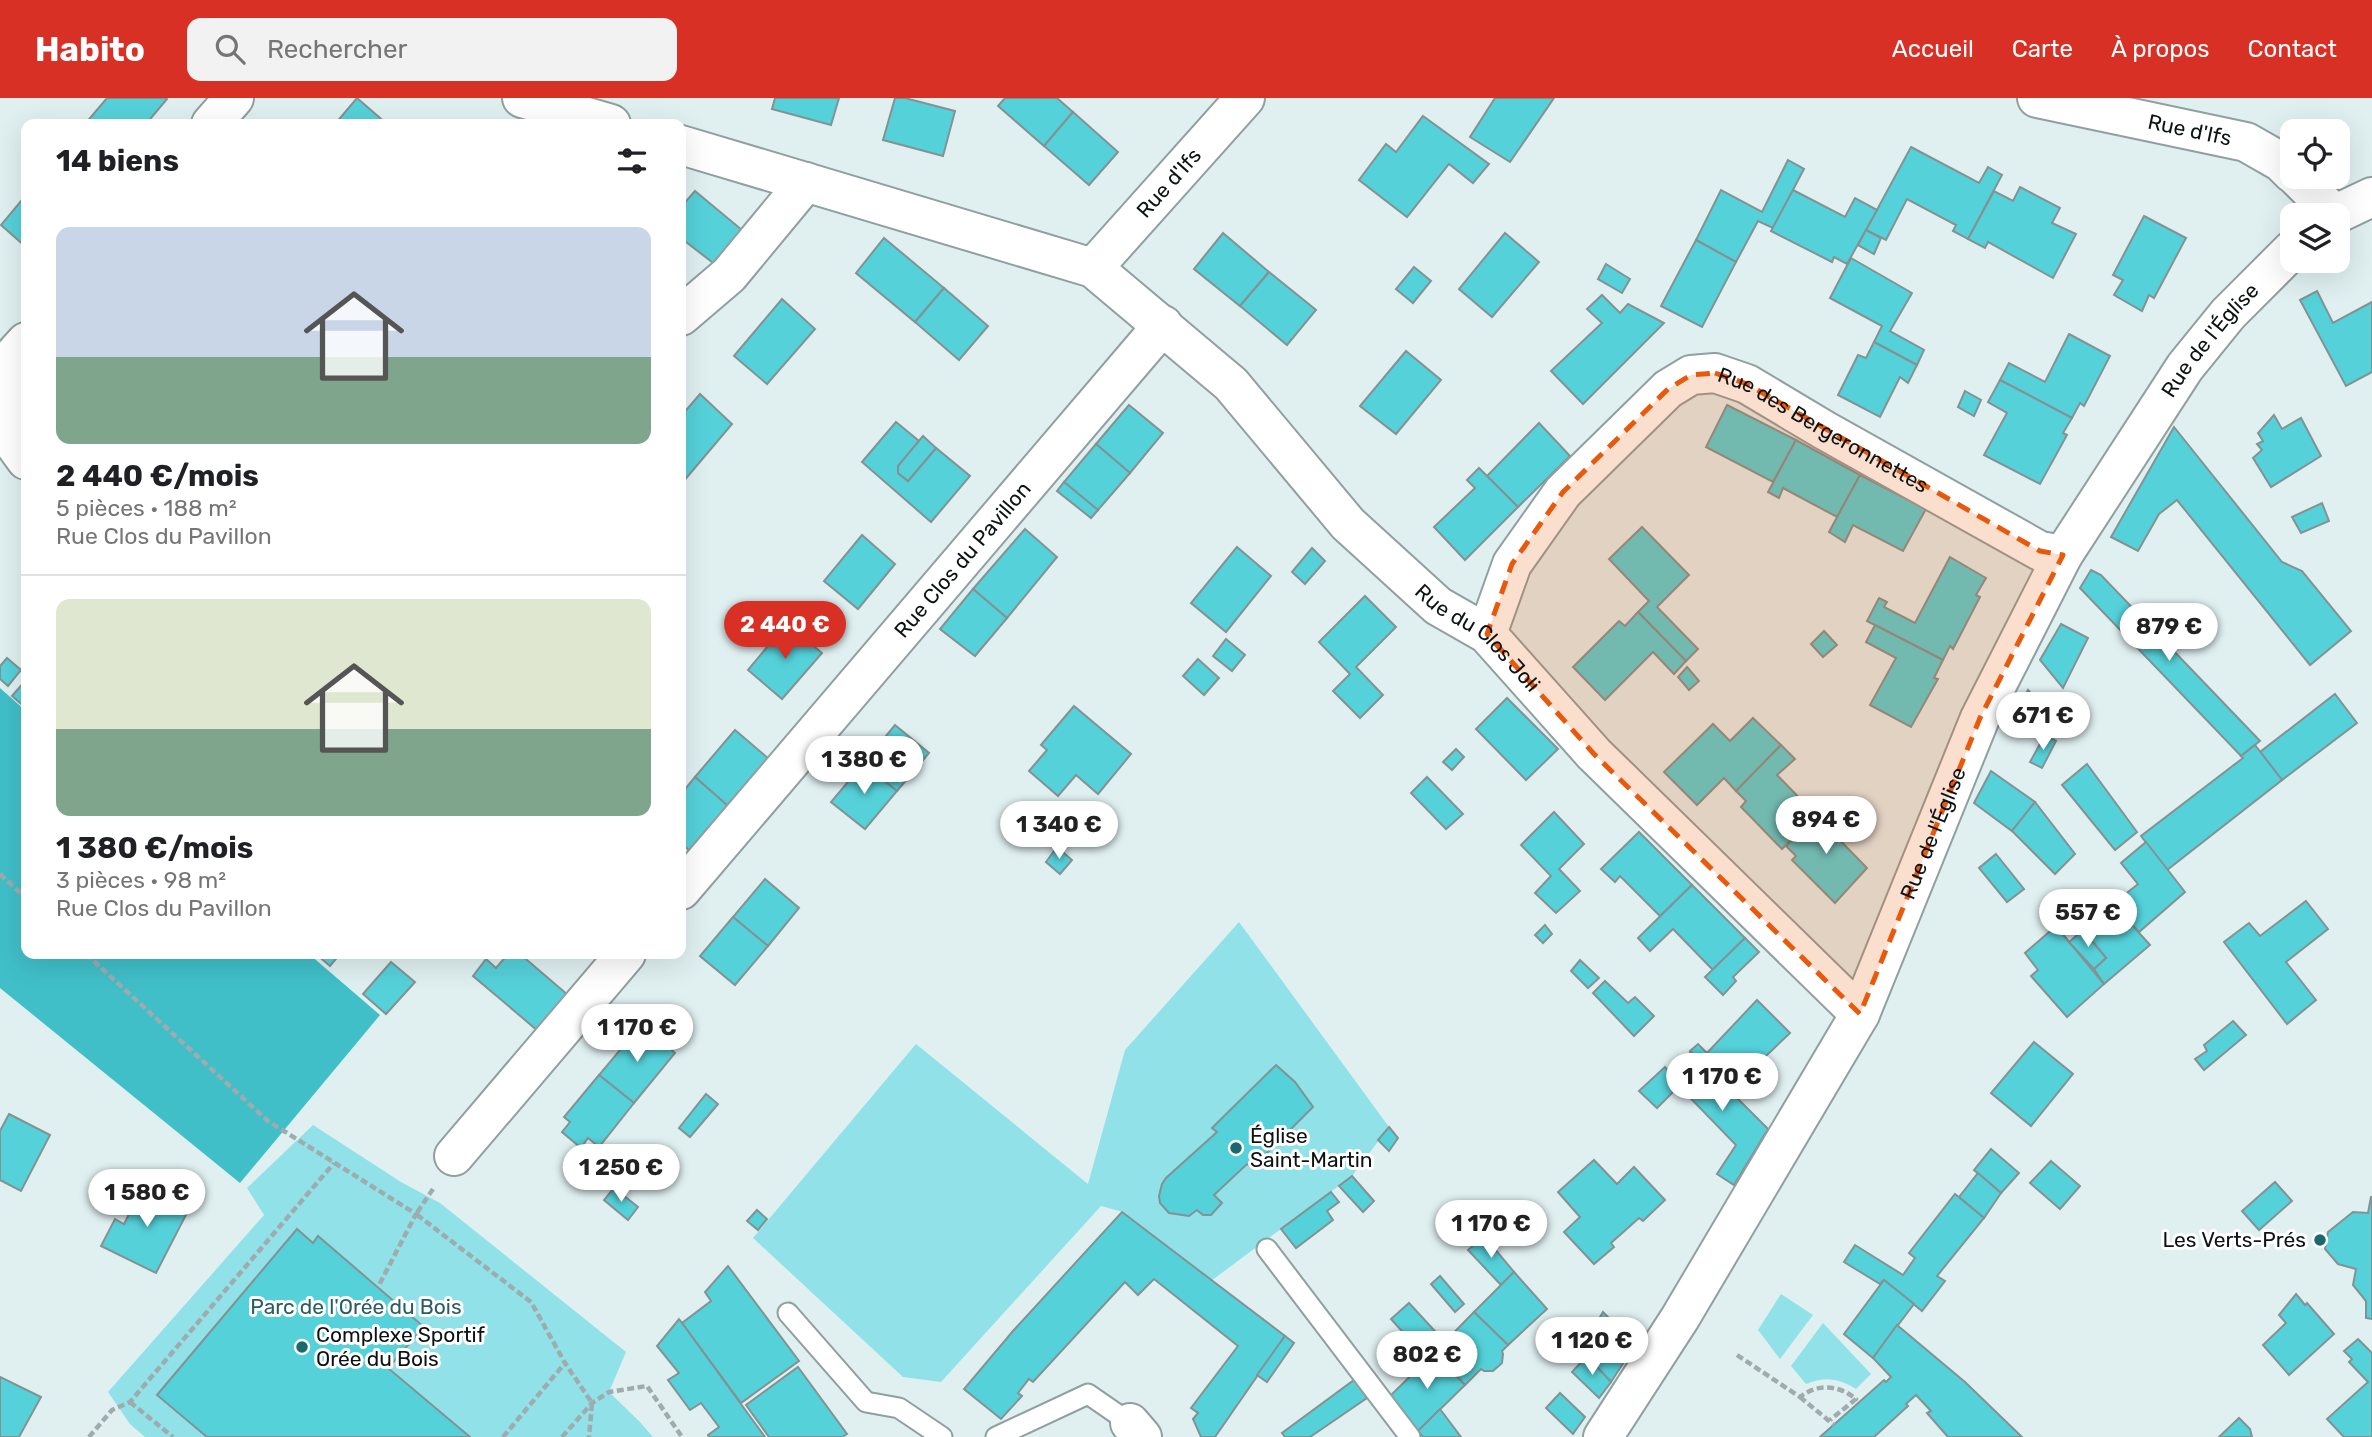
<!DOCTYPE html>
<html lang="fr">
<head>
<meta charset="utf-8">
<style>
  body { margin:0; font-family:Rubik,sans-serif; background:#f2f2f2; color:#202124; height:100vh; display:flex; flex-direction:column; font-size:26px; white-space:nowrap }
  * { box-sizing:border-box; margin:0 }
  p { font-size:23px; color:#757577 }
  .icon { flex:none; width:38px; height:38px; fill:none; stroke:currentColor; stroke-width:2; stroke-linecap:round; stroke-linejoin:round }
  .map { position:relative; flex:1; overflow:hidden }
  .details { position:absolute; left:21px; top:21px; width:665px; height:840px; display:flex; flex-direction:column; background:#fff; border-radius:14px; box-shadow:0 7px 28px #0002 }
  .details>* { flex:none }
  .controls { position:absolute; left:2280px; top:21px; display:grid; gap:14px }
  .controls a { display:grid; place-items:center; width:70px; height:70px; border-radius:14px; background:#fff; box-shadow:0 7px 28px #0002; font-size:35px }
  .price { position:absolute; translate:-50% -60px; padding:0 16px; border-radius:24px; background:#fff; color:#222; font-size:23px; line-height:46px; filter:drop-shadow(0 2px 4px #0008) }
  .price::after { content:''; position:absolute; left:50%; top:42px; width:21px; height:16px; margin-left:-10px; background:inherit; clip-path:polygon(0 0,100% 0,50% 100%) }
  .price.selected { background:#d93025; color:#fff }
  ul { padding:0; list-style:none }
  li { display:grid; align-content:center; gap:14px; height:371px; padding:0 35px }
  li+li { border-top:2px solid #e0e0e0 }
  li span { display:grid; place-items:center; height:217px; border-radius:14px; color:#555 }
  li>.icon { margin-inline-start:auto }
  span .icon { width:126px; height:126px; fill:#fffc; stroke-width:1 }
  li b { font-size:30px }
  h2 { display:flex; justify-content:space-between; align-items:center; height:84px; padding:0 35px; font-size:30px }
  header { display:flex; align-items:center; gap:42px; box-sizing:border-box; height:98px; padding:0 35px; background:#d93025; color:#fff }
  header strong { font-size:33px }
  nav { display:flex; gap:38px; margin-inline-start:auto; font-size:24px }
  .search { width:490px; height:63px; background:#f2f2f2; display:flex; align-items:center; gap:18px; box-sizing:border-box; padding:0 24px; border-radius:14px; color:#757577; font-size:26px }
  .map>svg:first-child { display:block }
  .green { fill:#90e1e8 }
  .forest { fill:#40bfc9 }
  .building { fill:#55d1da; stroke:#839293; stroke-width:2 }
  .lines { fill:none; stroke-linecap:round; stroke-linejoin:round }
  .lane-casing { stroke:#909fa0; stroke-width:23 }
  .street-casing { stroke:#909fa0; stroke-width:42 }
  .path { stroke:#9fabac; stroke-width:4.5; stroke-dasharray:7 3.5; stroke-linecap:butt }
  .lane { stroke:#fff; stroke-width:19 }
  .street { stroke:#fff; stroke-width:38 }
  .marked { fill:#e8590c; fill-opacity:0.2; stroke:#e8590c; stroke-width:5; stroke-dasharray:14 9; stroke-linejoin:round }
  .poi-dot { fill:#1b686e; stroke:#fff; stroke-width:2.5 }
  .labels { text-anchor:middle; stroke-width:6; stroke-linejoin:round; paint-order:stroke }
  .street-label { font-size:21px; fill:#0d1313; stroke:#fff }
  .poi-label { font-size:21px; fill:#0d1313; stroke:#fff; text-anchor:start }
  .park-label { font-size:21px; fill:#295d61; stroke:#fff }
</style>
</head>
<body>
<header>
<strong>Habito</strong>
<div class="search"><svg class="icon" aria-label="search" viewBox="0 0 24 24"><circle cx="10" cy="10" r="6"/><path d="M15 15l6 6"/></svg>Rechercher</div>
<nav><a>Accueil</a><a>Carte</a><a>À propos</a><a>Contact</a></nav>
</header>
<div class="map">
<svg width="2372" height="1339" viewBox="0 0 2372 1339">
  <rect width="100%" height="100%" fill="#e0f0f1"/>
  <g class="green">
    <polygon points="1239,824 1389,1029 1352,1078 1211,1183 1123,1114 1101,1108 941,1284 903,1279 753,1140 916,946 1088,1086 1125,952"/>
    <polygon points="313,1027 401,1084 440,1105 626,1254 609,1294 640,1324 653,1339 145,1339 130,1326 108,1294 264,1117 247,1090"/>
    <polygon points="1781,1196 1813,1217 1780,1261 1758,1232"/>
    <path d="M1823,1225L1871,1276L1856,1291C1839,1280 1825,1278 1806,1286L1791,1268Z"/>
  </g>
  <polygon class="forest" points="0,590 26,613 26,856 309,856 380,917 240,1085 0,890"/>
  <g class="building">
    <polygon points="107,0 166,0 167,1 146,26 85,26"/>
    <polygon points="357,0 387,26 335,26"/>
    <polygon points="775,0 839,0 831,27 772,11"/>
    <polygon points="895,0 905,0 955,13 943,58 883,42"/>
    <polygon points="1005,0 1057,0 1073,14 1044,48 998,8"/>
    <polygon points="1495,0 1554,0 1510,64 1470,39"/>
    <polygon points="1073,14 1118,54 1089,87 1044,48"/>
    <polygon points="1423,18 1489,66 1473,85 1449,66 1407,119 1359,82 1386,46 1396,54"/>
    <polygon points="1911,49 1979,85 1988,69 2002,77 1968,141 1953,133 1956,127 1907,101 1886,142 1866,132"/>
    <polygon points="1788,62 1804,71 1773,130 1758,123 1736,164 1696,142 1721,92 1762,114"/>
    <polygon points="2020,89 2060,110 2052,125 2076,136 2053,180 1988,144 1985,150 1968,141 1994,93 2013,103"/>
    <polygon points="1793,92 1845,119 1855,100 1877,112 1847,166 1834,159 1832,164 1771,133"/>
    <polygon points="695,93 742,132 713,165 681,140 681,109"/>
    <polygon points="26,97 26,149 1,127"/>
    <polygon points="2144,118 2186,140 2154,200 2149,197 2142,213 2114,197 2123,182 2113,177"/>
    <polygon points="1866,132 1881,140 1874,156 1858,147"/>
    <polygon points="1223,135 1269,174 1240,208 1194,171"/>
    <polygon points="1505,135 1539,164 1492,219 1459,191"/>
    <polygon points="884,140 944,190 915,224 856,175"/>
    <polygon points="1696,142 1736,164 1702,229 1661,208"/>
    <polygon points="1851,160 1912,195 1890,233 1924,252 1917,267 1874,244 1882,228 1830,200"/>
    <polygon points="1606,166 1630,181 1622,195 1598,181"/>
    <polygon points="1414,169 1431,183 1413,205 1396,191"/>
    <polygon points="1269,174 1316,212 1287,247 1240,208"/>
    <polygon points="944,190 988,228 959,262 915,224"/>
    <polygon points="2317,193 2333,225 2372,204 2372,274 2346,288 2300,202"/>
    <polygon points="1602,197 1620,215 1628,206 1664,225 1583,306 1551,273 1602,225 1587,211"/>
    <polygon points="782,201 815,231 767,286 734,258"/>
    <polygon points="2069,236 2110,258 2084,308 2080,305 2072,320 2000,282 2009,265 2045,284"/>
    <polygon points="1874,244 1917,267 1908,285 1900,279 1880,319 1838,297 1858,257 1866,260"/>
    <polygon points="1406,253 1441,282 1396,336 1360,308"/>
    <polygon points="2000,282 2072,320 2063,335 2067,337 2040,386 1984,357 2007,315 1988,304"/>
    <polygon points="1965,293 1981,302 1974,318 1958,309"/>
    <polygon points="700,296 732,326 683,384 681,383 681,318"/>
    <polygon points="1129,307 1163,335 1130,375 1096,346"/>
    <polygon points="1727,307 1796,342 1773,384 1706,349"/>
    <polygon points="2274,317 2282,331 2301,320 2321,358 2271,389 2253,360 2262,352 2257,346 2263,343 2258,335"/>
    <polygon points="896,324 919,343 898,368 898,375 908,383 936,350 970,378 931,424 862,364"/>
    <polygon points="1539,325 1570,358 1518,409 1487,378"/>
    <polygon points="2174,329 2282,464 2302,473 2351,533 2310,567 2177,402 2159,416 2138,453 2111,439"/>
    <polygon points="923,338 936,350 908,383 898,375 898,368"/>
    <polygon points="1796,342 1860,377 1837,419 1783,390 1779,400 1768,394"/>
    <polygon points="1096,346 1130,375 1098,412 1064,384"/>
    <polygon points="1479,370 1518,409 1465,462 1434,429 1475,390 1467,382"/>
    <polygon points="1860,377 1926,411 1903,453 1853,427 1845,444 1829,434"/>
    <polygon points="1064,384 1098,412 1091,420 1057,393"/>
    <polygon points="2322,405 2329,423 2301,435 2292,419"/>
    <polygon points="1642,429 1689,477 1657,509 1698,551 1686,563 1638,514 1649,503 1609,461"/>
    <polygon points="1025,431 1057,459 1007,520 973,491"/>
    <polygon points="862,437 895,466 858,511 824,483"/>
    <polygon points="1237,449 1271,478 1226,534 1191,505"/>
    <polygon points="1312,450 1325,463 1305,486 1292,474"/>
    <polygon points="1950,459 1986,480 1976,497 1980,499 1953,551 1950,548 1943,562 1867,523 1879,500 1887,504 1884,509 1915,525"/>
    <polygon points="2091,472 2101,477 2260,643 2241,658 2080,490"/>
    <polygon points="973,491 1007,520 975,558 940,531"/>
    <polygon points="1365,498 1396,529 1356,569 1383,597 1360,620 1333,593 1350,576 1319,544"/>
    <polygon points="1638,514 1686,563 1674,576 1653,554 1605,602 1573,569 1619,523 1625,528"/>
    <polygon points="787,525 822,555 782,601 748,572"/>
    <polygon points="2061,526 2088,540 2063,590 2040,562"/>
    <polygon points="1875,527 1943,562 1934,580 1938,581 1911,629 1870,607 1896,560 1866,544"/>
    <polygon points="1824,533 1837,547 1823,559 1811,546"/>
    <polygon points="1226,541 1245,557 1232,573 1213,558"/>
    <polygon points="7,560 21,572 8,588 0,581 0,568"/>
    <polygon points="1198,561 1219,580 1204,597 1183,578"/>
    <polygon points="1687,569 1699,583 1689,592 1678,579"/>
    <polygon points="26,582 26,610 12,598"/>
    <polygon points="2028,592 2045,612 2038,626 2016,613"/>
    <polygon points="2335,596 2357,625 2282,682 2260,654"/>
    <polygon points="1507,600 1558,651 1526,682 1476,631"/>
    <polygon points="1074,608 1131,656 1098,696 1076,677 1058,698 1029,673 1047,652 1041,647"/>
    <polygon points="1753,620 1781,647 1736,693 1724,680 1697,707 1664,674 1713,626 1730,643"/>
    <polygon points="895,627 929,655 897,693 863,666"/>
    <polygon points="735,632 769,661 728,708 695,679"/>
    <polygon points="2045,637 2056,643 2042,670 2030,664"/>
    <polygon points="1781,647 1795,661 1777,677 1816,717 1782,751 1741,709 1746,703 1736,693"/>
    <polygon points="2255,647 2282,682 2167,772 2141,738 2243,660 2241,658"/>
    <polygon points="1456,651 1464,659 1452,672 1443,664"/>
    <polygon points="863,666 897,693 865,731 831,704"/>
    <polygon points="2087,666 2137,734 2115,752 2062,687"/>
    <polygon points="1991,673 2035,704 2012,733 1974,705"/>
    <polygon points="695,679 728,708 690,753 681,745 681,696"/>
    <polygon points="1427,679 1463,716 1446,731 1411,695"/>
    <polygon points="1829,704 1840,717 1827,729 1867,770 1835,805 1792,762 1796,758 1786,748"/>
    <polygon points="2035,704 2075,756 2055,776 2012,733"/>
    <polygon points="1554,714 1584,746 1559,771 1580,793 1556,815 1535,795 1551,778 1521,747"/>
    <polygon points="1639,734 1692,787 1660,818 1620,778 1615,784 1601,771"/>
    <polygon points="2146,744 2185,794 2139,834 2113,806 2138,786 2121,765"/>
    <polygon points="1057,749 1072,762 1060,776 1046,764"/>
    <polygon points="1996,756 2024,791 2007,804 1979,770"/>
    <polygon points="765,781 799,810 768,848 733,819"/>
    <polygon points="1692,787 1745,840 1713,872 1673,831 1650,853 1638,840"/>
    <polygon points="2306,803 2328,831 2286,864 2316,902 2287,926 2224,844 2249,825 2260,838"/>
    <polygon points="2113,806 2150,847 2104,886 2094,871 2106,860 2083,832"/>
    <polygon points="733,819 768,848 735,887 700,858"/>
    <polygon points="1545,827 1552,836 1543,845 1535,837"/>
    <polygon points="2056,828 2104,886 2067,919 2031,878 2038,872 2025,855"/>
    <polygon points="2083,832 2106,860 2094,871 2069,844"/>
    <polygon points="1745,840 1759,854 1733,879 1736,883 1723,897 1705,879"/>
    <polygon points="316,856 340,856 330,868"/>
    <polygon points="508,856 520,856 568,897 538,933 473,878 486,861 496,870"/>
    <polygon points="1580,862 1599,880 1588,890 1571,873"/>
    <polygon points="391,864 415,884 386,916 363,896"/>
    <polygon points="1605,883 1628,905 1635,899 1654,918 1634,938 1593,895"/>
    <polygon points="1757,902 1790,935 1729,993 1690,953 1698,946 1707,955"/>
    <polygon points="2233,923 2246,937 2204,972 2195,961 2207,953 2204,947"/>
    <polygon points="641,927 675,955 634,1005 599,977"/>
    <polygon points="2034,944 2073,976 2031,1028 1991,995"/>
    <polygon points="1691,954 1768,1031 1734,1087 1717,1076 1736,1047 1669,978"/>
    <polygon points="1276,967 1295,984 1313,1009 1252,1070 1247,1066 1214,1097 1222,1105 1211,1117 1203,1117 1197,1112 1189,1118 1169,1115 1160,1105 1159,1098 1162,1086 1166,1080 1217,1034 1212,1030"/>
    <polygon points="1665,969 1671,976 1669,978 1679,988 1657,1010 1639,993"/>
    <polygon points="599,977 634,1005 599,1049 588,1040 581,1050 562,1034 570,1024 564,1019"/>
    <polygon points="706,996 718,1006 690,1039 679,1030"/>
    <polygon points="9,1016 50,1037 21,1093 0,1082 0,1033"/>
    <polygon points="1389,1029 1398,1040 1389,1053 1378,1042"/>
    <polygon points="1991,1051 2019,1075 2001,1095 1974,1072"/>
    <polygon points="1594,1062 1617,1086 1634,1069 1665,1102 1643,1123 1639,1120 1611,1145 1614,1149 1594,1166 1564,1134 1580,1119 1558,1094"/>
    <polygon points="2051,1063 2080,1088 2060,1111 2030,1085"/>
    <polygon points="1978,1075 2001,1095 1984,1120 1959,1099"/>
    <polygon points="1352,1078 1374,1103 1363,1114 1339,1088"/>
    <polygon points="2275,1084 2292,1103 2259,1132 2242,1113"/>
    <polygon points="144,1086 189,1111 156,1175 101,1148 115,1121 124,1126"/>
    <polygon points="614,1090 638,1109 628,1122 604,1102"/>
    <polygon points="1331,1094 1339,1104 1327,1113 1333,1122 1296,1150 1281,1131"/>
    <polygon points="1955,1096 1984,1120 1937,1178 1945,1183 1922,1213 1884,1182 1880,1186 1844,1164 1855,1147 1903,1177 1915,1160 1909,1155"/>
    <polygon points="2371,1099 2372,1099 2372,1221 2366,1220 2366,1203 2353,1187 2356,1171 2338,1166 2325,1151 2328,1134 2353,1114 2368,1115"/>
    <polygon points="757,1112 767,1121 758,1132 747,1123"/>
    <polygon points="1122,1114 1285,1238 1215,1339 1201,1339 1193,1321 1198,1315 1191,1310 1238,1248 1154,1181 1138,1197 1125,1184 1033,1284 1029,1281 1018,1295 1022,1298 1001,1321 964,1291 1013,1233"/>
    <polygon points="297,1131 313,1145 318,1138 424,1229 388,1270 470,1339 207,1339 157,1297"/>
    <polygon points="1484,1138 1514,1174 1501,1187 1468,1152"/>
    <polygon points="728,1168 799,1263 741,1305 682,1225 711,1203 705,1194"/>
    <polygon points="1514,1174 1547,1211 1508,1247 1474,1214"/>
    <polygon points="1440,1178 1464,1206 1455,1214 1431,1186"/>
    <polygon points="1884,1182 1914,1206 1873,1260 1844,1236"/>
    <polygon points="2296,1196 2305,1207 2307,1205 2334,1236 2289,1277 2263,1247 2286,1225 2279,1217"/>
    <polygon points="1409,1205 1445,1244 1427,1261 1391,1221"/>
    <polygon points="1474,1214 1508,1247 1502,1253 1503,1256 1502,1265 1493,1273 1484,1273 1481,1271 1465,1287 1434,1255"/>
    <polygon points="1603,1214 1635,1247 1611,1284 1581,1252"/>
    <polygon points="679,1221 682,1225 765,1339 709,1339 708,1337 719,1329 701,1305 690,1312 668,1282 679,1275 657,1248"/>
    <polygon points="1897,1227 1965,1284 2022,1339 1948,1339 1927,1315 1931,1313 1916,1297 1906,1306 1908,1308 1874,1339 1820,1339 1884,1282 1886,1284 1891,1279 1873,1260"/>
    <polygon points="1285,1238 1294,1245 1267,1284 1257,1277"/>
    <polygon points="2358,1241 2372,1255 2372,1339 2344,1339 2327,1321 2368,1284 2349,1264 2352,1261 2344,1253"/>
    <polygon points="1434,1255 1465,1287 1418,1333 1391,1297"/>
    <polygon points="1587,1258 1611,1284 1599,1300 1572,1274"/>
    <polygon points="798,1269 847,1336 842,1339 769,1339 746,1307"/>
    <polygon points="0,1279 41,1299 19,1339 0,1339"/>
    <polygon points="1354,1282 1367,1300 1310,1339 1285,1339 1282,1335"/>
    <polygon points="1560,1295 1585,1319 1573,1336 1546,1310"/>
    <polygon points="1440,1311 1461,1339 1423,1339 1418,1333"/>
    <polygon points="2239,1320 2250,1331 2252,1339 2219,1339"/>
  </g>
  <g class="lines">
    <defs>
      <g id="lane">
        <polyline points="1267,1151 1410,1339"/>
        <polyline points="788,1215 866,1304 899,1310 942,1339"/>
        <polyline points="996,1339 1088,1296 1130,1325"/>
      </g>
      <g id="street">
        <polyline points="522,0 611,26"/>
        <path id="s1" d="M2037,0L2246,44L2281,64L2292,75"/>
        <polyline points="211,26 234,0"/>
        <path id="s2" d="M681,47L1093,170L1231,286L1348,426L1438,508L1487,536L1594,656L1860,916"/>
        <polyline points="2297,79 2335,117"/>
        <polyline points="2334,117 2372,99"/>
        <path id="s3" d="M1093,170L1245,0"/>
        <polyline points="681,218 729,177 806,84"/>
        <polyline points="26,244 16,255 5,300 13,344 26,362"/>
        <path id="s4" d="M1487,536L1512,466L1563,394L1668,291L1691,277L1715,275L1747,286L1824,332L2040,453L2063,457"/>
        <path id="s5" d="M681,792L1163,227"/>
        <polyline points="454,1058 626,856"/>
        <polyline points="1130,1325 1142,1339"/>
        <path id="s6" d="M1603,1339L1680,1220L1860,916L1980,620L2063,457L2185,269L2228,216L2292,152"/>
      </g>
    </defs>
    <use href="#lane" class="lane-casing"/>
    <use href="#street" class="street-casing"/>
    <g class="path">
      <polyline points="0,776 26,800"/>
      <polyline points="86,856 268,1023 416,1116 378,1189"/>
      <polyline points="433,1091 416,1116 531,1204 565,1265 592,1305 589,1339"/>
      <path d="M1737,1257L1800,1299C1818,1285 1839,1287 1856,1301L1830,1322"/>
      <polyline points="1800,1299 1834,1327"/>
      <polyline points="130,1304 173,1339"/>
      <polyline points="89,1339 112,1312 130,1304 334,1065"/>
      <polyline points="503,1339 565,1265"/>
      <polyline points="562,1339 592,1305 609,1294 647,1288 682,1339"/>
    </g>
    <use href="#lane" class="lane"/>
    <use href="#street" class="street"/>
  </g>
  <path class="marked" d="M1715,275L1747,286L2040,453L2063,457L1980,620L1860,916L1594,656L1487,536L1512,466L1563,394L1668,291L1691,277Z"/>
  <g class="poi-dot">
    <circle cx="1236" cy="1050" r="7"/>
    <circle cx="2320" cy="1142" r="7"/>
    <circle cx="302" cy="1249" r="7"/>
  </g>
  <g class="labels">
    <g class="street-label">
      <text dy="7" stroke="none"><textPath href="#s1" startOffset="156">Rue d'Ifs</textPath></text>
      <text dy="7" stroke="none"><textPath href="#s3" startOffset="114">Rue d'Ifs</textPath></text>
      <text dy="7" stroke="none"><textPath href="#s6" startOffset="1258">Rue de l'Église</textPath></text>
      <text dy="7" stroke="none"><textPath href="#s4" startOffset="483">Rue des Bergeronnettes</textPath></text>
      <text dy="7" stroke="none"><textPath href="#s5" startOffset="434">Rue Clos du Pavillon</textPath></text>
      <text dy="7" stroke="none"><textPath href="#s2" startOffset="966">Rue du Clos Joli</textPath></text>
      <text dy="7" stroke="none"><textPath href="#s6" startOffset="690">Rue de l'Église</textPath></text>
    </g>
    <g class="poi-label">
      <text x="1250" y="1045">Église<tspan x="1250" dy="24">Saint-Martin</tspan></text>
      <text x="2306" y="1149" text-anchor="end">Les Verts-Prés</text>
      <text x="316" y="1244">Complexe Sportif<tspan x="316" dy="24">Orée du Bois</tspan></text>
    </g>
    <g class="park-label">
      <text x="356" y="1216">Parc de l'Orée du Bois</text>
    </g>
  </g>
</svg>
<div class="controls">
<a><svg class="icon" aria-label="locate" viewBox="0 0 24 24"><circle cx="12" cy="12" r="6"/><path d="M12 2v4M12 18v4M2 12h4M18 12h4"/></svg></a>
<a><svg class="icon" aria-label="layers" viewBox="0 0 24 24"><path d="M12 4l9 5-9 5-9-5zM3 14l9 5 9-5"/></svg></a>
</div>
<b class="price selected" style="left:785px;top:563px">2 440 €</b>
<b class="price" style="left:2169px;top:565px">879 €</b>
<b class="price" style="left:2043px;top:654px">671 €</b>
<b class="price" style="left:864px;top:698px">1 380 €</b>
<b class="price" style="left:1826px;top:758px">894 €</b>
<b class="price" style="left:1059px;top:763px">1 340 €</b>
<b class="price" style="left:2088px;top:851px">557 €</b>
<b class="price" style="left:637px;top:966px">1 170 €</b>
<b class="price" style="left:1722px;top:1015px">1 170 €</b>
<b class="price" style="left:621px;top:1106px">1 250 €</b>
<b class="price" style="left:147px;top:1131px">1 580 €</b>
<b class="price" style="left:1491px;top:1162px">1 170 €</b>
<b class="price" style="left:1592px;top:1279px">1 120 €</b>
<b class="price" style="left:1427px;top:1293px">802 €</b>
<section class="details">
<h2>14 biens<svg class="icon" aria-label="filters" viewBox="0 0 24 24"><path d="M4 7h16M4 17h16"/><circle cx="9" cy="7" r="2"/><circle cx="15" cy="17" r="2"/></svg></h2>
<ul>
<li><span style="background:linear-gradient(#c9d6e8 60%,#7fa58c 0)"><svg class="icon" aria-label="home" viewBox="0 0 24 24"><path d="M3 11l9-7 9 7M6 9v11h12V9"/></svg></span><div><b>2 440 €/mois</b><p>5 pièces · 188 m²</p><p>Rue Clos du Pavillon</p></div></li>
<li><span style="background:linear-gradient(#dfe7d0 60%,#7fa58c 0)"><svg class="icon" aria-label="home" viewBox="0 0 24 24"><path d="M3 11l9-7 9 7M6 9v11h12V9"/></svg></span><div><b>1 380 €/mois</b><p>3 pièces · 98 m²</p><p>Rue Clos du Pavillon</p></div></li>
</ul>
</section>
</div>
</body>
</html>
